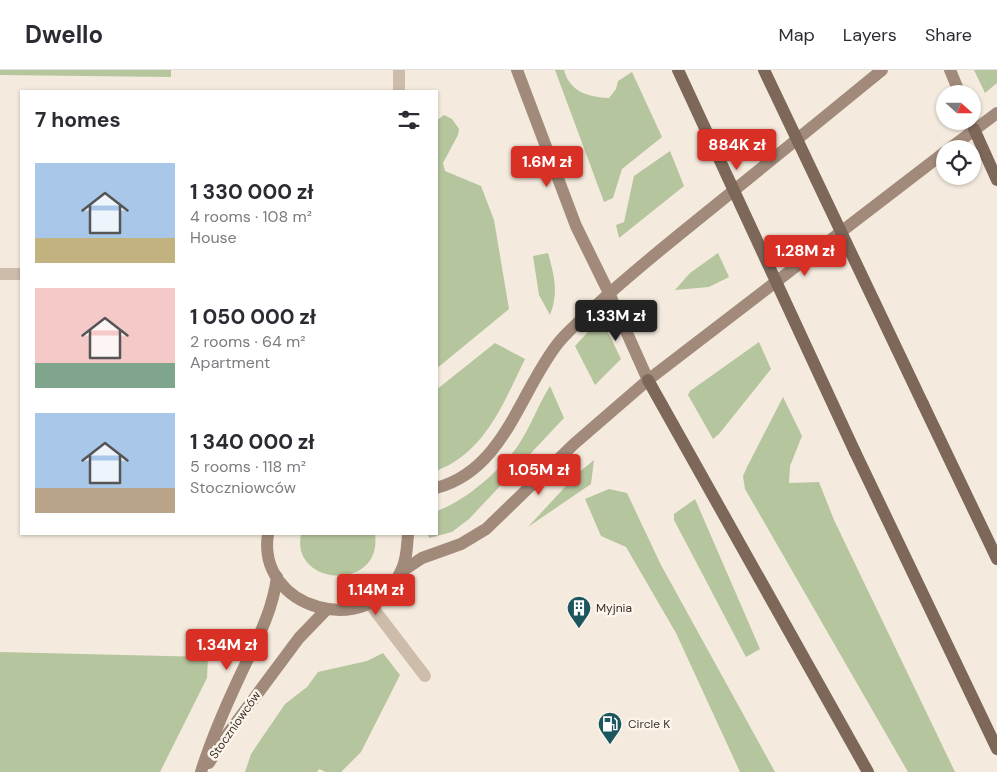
<!DOCTYPE html>
<html lang="en">
<head>
<meta charset="utf-8">
<style>
  body { margin:0; font-family:"DM Sans",sans-serif; background:#f7f7f7; color:#2b2b33; height:100vh; display:flex; flex-direction:column; font-size:19px; white-space:nowrap }
  * { box-sizing:border-box; margin:0 }
  p { font-size:16px; color:#7c7c81 }
  .icon { flex:none; width:28px; height:28px; fill:none; stroke:currentColor; stroke-width:2; stroke-linecap:round; stroke-linejoin:round }
  .map { position:relative; flex:1; overflow:hidden }
  .panel { position:absolute; left:20px; top:20px; width:418px; height:445px; display:flex; flex-direction:column; background:#fff; border-radius:0px; box-shadow:0 1px 4px #0004 }
  .panel>* { flex:none }
  .needle { width:32px; rotate:111deg }
  .fabs { position:absolute; left:936px; top:15px; display:grid; gap:10px }
  .fabs a { display:grid; place-items:center; width:45px; height:45px; border-radius:50%; background:#fff; box-shadow:0 1px 4px #0004; font-size:25px }
  .price { position:absolute; translate:-50% -42px; padding:0 11px; border-radius:5px; background:#d93025; color:#fff; font-size:16px; line-height:32px; filter:drop-shadow(0 1px 2px #0008) }
  .price::after { content:''; position:absolute; left:50%; top:30px; width:15px; height:11px; margin-left:-8px; background:inherit; clip-path:polygon(0 0,100% 0,50% 100%) }
  .price.active { background:#222; color:#fff }
  ul { padding:0; list-style:none }
  li { display:flex; align-items:center; gap:15px; height:125px; padding:0 15px }
  li span { display:grid; place-items:center; flex:none; width:140px; height:100px; border-radius:0px; color:#555 }
  li>.icon { margin-inline-start:auto }
  span .icon { width:60px; height:60px; fill:#fffc; stroke-width:1 }
  li b { font-size:21px }
  h2 { display:flex; justify-content:space-between; align-items:center; height:60px; padding:0 15px; font-size:21px }
  header { display:flex; align-items:center; gap:30px; box-sizing:border-box; height:70px; padding:0 25px; background:#fff; border-bottom:1px solid #e1e1e2 }
  header strong { font-size:24px }
  nav { display:flex; gap:28px; margin-inline-start:auto; font-size:18px }
  .map>svg:first-child { display:block }
  .green { fill:#b5c59d }
  .lines { fill:none; stroke-linecap:round; stroke-linejoin:round }
  .lane { stroke:#cdbca9; stroke-width:12 }
  .street { stroke:#cdbca9; stroke-width:12 }
  .secondary { stroke:#a18a7a; stroke-width:12 }
  .primary { stroke:#7d6759; stroke-width:12 }
  .primary-bridge { stroke:#7d6759; stroke-width:12 }
  .labels { text-anchor:middle; stroke-width:5; stroke-linejoin:round; paint-order:stroke }
  .poi-label { font-size:12px; fill:#3a2f29; stroke:#fbf5eb; text-anchor:start }
  .street-label { font-size:12px; fill:#3a2f29; stroke:#fbf5eb }
</style>
</head>
<body>
<header>
<strong>Dwello</strong>
<nav><a>Map</a><a>Layers</a><a>Share</a></nav>
</header>
<div class="map">
<svg width="997" height="702" viewBox="0 0 997 702">
  <rect width="100%" height="100%" fill="#f4ebde"/>
  <g class="green">
    <polygon points="0,0 171,0 171,7 0,5"/>
    <path d="M555,0H564C570,22 588,27 609,28L616,19L618,11L632,2L662,67L622,99L613,128L604,132Z"/>
    <polygon points="974,0 997,0 997,13 985,23"/>
    <polygon points="444,45 452,49 459,59 458,65 443,93 445,101 481,116 494,150 509,239 436,299 436,51"/>
    <polygon points="670,81 684,116 619,168 616,155 624,152 634,106"/>
    <path d="M548,183C554,205 559,222 550,245L539,225L533,186Z"/>
    <polygon points="718,183 729,207 709,217 675,220 690,203"/>
    <polygon points="601,248 621,289 595,315 575,276"/>
    <polygon points="759,272 771,299 719,364 713,369 688,325 690,321"/>
    <path d="M495,273L525,289C504,332 485,383 436,401V320Z"/>
    <path d="M550,316L564,348L469,449L452,462L429,468L428,464H436V441C464,433 503,398 519,374C531,356 538,335 550,316Z"/>
    <polygon points="783,327 802,366 790,396 789,413 819,412 834,450 955,702 908,702 745,419 743,406 747,397"/>
    <polygon points="594,390 591,414 528,457 577,404"/>
    <polygon points="609,419 627,423 661,495 775,702 740,702 676,563 626,477 601,466 585,429"/>
    <polygon points="695,429 760,579 746,587 674,450 674,444"/>
    <path d="M301,464H375C383,522 290,517 301,464Z"/>
    <polygon points="0,582 208,587 207,608 160,702 0,702"/>
    <polygon points="383,583 400,605 361,682 341,702 326,702 319,699 317,702 245,702 251,684 285,634 307,617 318,602 367,591"/>
  </g>
  <g class="lines">
    <g class="lane">
      <polyline points="0,204 21,204"/>
      <polyline points="370,534 425,606"/>
    </g>
    <polyline class="street" points="399,21 399,0"/>
    <g class="secondary">
      <polyline points="517,0 576,156 609,223 648,310"/>
      <polyline points="950,0 960,24"/>
      <polyline points="949,79 997,43"/>
      <path d="M436,418C505,400 520,320 559,272C567,262 577,254 586,245C616,216 648,190 680,164C748,109 815,55 882,0"/>
      <path d="M268,464C256,539 369,571 401,501C407,490 407,476 408,464"/>
      <polyline points="401,502 422,488 461,474 486,459 574,374 648,310 945,82"/>
      <polyline points="209,693 223,670 299,568 326,540"/>
      <path d="M201,702C211,670 224,640 238,610C254,575 272,545 277,507"/>
    </g>
    <g class="primary">
      <polyline points="974,59 997,110"/>
      <polyline points="648,310 868,702"/>
      <polyline points="923,334 997,489"/>
      <polyline points="855,382 997,679"/>
    </g>
    <g class="primary-bridge">
      <polyline points="678,0 855,382"/>
      <polyline points="764,0 923,334"/>
    </g>
  </g>
  <defs>
    <symbol id="building-pin" viewBox="-11 -11 22 30"><path d="M0 17L-7.5 6A9.5 9.5 0 1 1 7.5 6Z" fill="#1c575f" stroke="#fbf5eb"/><path d="M-4-6H4V6H1V3H-1V6H-4ZM-2.5-4.3h1.7v1.8h-1.7ZM.8-4.3h1.7v1.8H.8ZM-2.5-1h1.7V.8h-1.7ZM.8-1h1.7V.8H.8Z" fill="#fff"/></symbol>
    <symbol id="fuel-pin" viewBox="-11 -11 22 30"><path d="M0 17L-7.5 6A9.5 9.5 0 1 1 7.5 6Z" fill="#1c575f" stroke="#fbf5eb"/><path d="M-5.5-6h7V0h2V4h1.3V-2.5L3-4.5l.8-.8L6-3V5H2.5V1h-1V6h-7ZM-4.2-4.7v3.2H.2V-4.7Z" fill="#fff"/></symbol>
  </defs>
  <g fill-rule="evenodd">
    <use href="#building-pin" x="565" y="524" width="28" height="38"/>
    <use href="#fuel-pin" x="596" y="640" width="28" height="38"/>
  </g>
  <g class="labels">
    <g class="poi-label">
      <text x="596" y="542">Myjnia</text>
      <text x="628" y="658">Circle K</text>
    </g>
    <g class="street-label">
      <text transform="translate(235 655) rotate(-55)" y="4">Stoczniowców</text>
    </g>
  </g>
</svg>
<div class="fabs">
<a><svg class="needle" viewBox="-14 -14 28 28"><path d="M0-13l5 13h-10z" fill="#e53935"/><path d="M0 13l5-13h-10z" fill="#7c7c81"/></svg></a>
<a><svg class="icon" aria-label="locate" viewBox="0 0 24 24"><circle cx="12" cy="12" r="6"/><path d="M12 2v4M12 18v4M2 12h4M18 12h4"/></svg></a>
</div>
<b class="price" style="left:737px;top:101px">884K zł</b>
<b class="price" style="left:547px;top:118px">1.6M zł</b>
<b class="price" style="left:805px;top:207px">1.28M zł</b>
<b class="price active" style="left:616px;top:272px">1.33M zł</b>
<b class="price" style="left:539px;top:426px">1.05M zł</b>
<b class="price" style="left:376px;top:546px">1.14M zł</b>
<b class="price" style="left:227px;top:601px">1.34M zł</b>
<section class="panel">
<h2>7 homes<svg class="icon" aria-label="filters" viewBox="0 0 24 24"><path d="M4 7h16M4 17h16"/><circle cx="9" cy="7" r="2"/><circle cx="15" cy="17" r="2"/></svg></h2>
<ul>
<li><span style="background:linear-gradient(#a9c7e8 75%,#c2b280 0)"><svg class="icon" aria-label="home" viewBox="0 0 24 24"><path d="M3 11l9-7 9 7M6 9v11h12V9"/></svg></span><div><b>1 330 000 zł</b><p>4 rooms · 108 m²</p><p>House</p></div></li>
<li><span style="background:linear-gradient(#f6c9c9 75%,#7fa58c 0)"><svg class="icon" aria-label="home" viewBox="0 0 24 24"><path d="M3 11l9-7 9 7M6 9v11h12V9"/></svg></span><div><b>1 050 000 zł</b><p>2 rooms · 64 m²</p><p>Apartment</p></div></li>
<li><span style="background:linear-gradient(#a9c7e8 75%,#b9a48a 0)"><svg class="icon" aria-label="home" viewBox="0 0 24 24"><path d="M3 11l9-7 9 7M6 9v11h12V9"/></svg></span><div><b>1 340 000 zł</b><p>5 rooms · 118 m²</p><p>Stoczniowców</p></div></li>
</ul>
</section>
</div>
</body>
</html>
